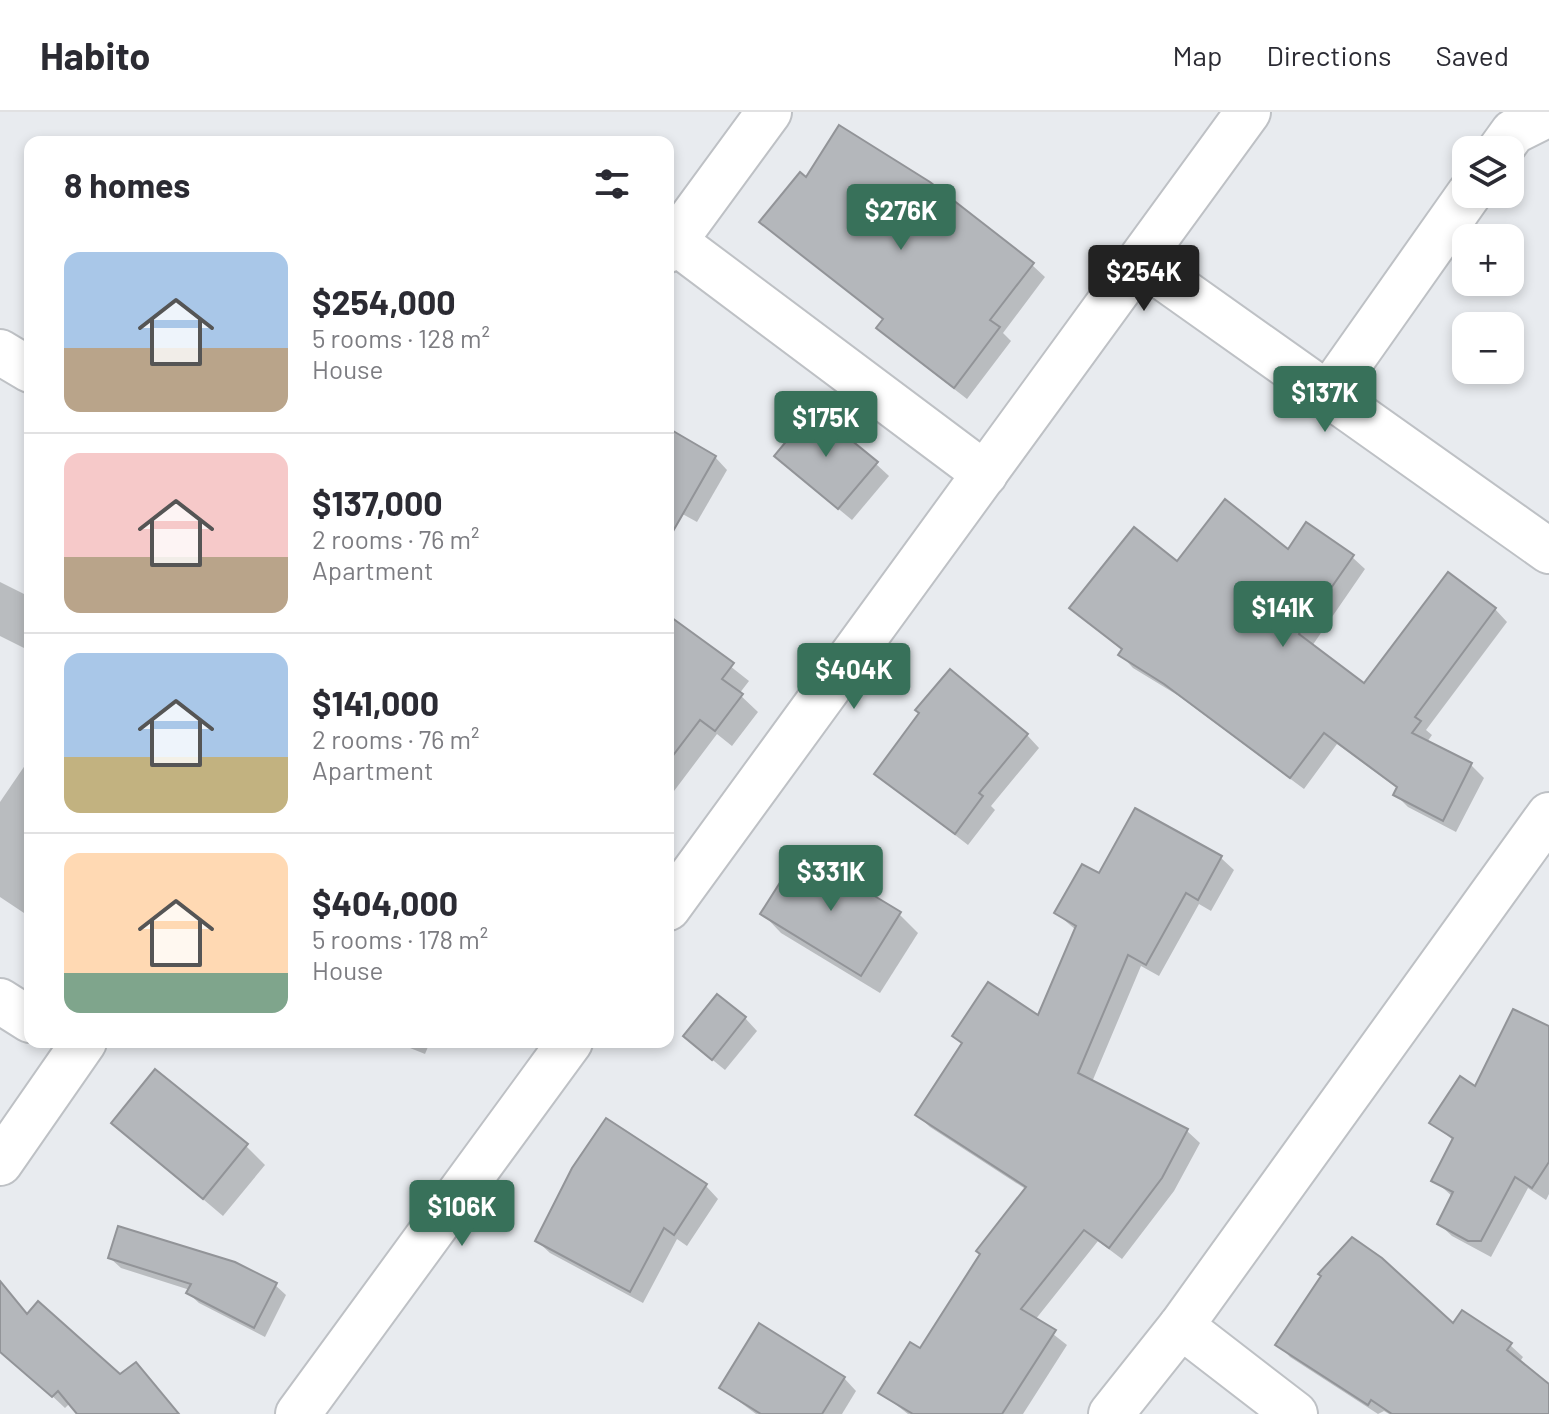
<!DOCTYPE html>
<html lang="en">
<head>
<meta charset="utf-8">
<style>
  body { margin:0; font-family:Barlow,sans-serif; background:#f7f7f7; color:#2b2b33; height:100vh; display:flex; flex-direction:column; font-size:30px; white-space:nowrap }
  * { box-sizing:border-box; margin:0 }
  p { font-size:26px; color:#7c7c81 }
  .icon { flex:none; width:44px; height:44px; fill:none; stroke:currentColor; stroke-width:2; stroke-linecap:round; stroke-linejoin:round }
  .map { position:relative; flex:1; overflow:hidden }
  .panel { position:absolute; left:24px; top:24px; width:650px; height:912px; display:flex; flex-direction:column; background:#fff; border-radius:16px; box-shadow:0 4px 12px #0003 }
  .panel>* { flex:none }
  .buttons { position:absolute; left:1452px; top:24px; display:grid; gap:16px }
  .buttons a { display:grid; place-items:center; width:72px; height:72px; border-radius:16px; background:#fff; box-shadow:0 4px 12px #0003; font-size:40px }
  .price { position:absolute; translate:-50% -68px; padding:0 18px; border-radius:8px; background:#38715a; color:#fff; font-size:26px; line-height:52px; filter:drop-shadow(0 2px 4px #0008) }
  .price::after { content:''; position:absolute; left:50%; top:48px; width:24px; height:18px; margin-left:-12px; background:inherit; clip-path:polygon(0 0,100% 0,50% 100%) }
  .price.current { background:#222; color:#fff }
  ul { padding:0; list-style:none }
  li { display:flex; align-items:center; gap:24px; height:200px; padding:0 40px }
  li+li { border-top:2px solid #e1e1e2 }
  li span { display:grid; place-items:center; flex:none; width:224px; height:160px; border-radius:16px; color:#555 }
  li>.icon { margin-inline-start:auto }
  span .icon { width:96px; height:96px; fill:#fffc; stroke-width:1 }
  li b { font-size:34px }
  h2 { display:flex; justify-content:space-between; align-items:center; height:96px; padding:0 40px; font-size:34px }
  header { display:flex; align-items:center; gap:48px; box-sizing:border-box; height:112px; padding:0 40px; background:#fff; border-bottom:2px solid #e1e1e2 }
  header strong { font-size:38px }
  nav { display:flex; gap:44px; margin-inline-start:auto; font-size:28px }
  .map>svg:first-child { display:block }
  .shadow { fill:#0003 }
  .building { fill:#b4b7bb; stroke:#929498; stroke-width:2 }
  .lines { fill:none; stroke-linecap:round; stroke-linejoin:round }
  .minor-casing { stroke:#bec1c5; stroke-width:48 }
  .minor { stroke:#fff; stroke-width:44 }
</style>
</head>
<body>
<header>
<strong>Habito</strong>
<nav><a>Map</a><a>Directions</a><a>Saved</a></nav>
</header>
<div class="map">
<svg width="1549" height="1302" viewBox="0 0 1549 1302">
  <rect width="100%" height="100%" fill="#e8ebef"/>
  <g class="shadow">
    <polygon points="762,110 1032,153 1045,165 1003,221 1011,229 967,287 891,228 878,216 884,208"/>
    <polygon points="668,319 715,345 727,358 697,410 668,394"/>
    <polygon points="876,352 889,364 852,408 789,356"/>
    <polygon points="1288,439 1352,445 1365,457 1312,534 1365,574 1495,497 1507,510 1426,618 1432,623 1427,630 1471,653 1484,666 1456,720 1408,695 1395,682 1398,677 1337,632 1304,677 1179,584 1133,556 1121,543 1123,539 1072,496 1177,452"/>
    <polygon points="0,470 30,485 30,539 0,524"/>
    <polygon points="668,505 749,569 739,582 758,600 732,634 717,622 668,687"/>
    <polygon points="1027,623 1039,636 991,694 995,698 968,733 876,662"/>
    <polygon points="30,646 30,805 0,785 0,690"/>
    <polygon points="1136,699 1221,746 1234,758 1211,799 1199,792 1159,864 1141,854 1092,970 1187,1019 1200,1031 1174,1079 1122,1147 1098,1129 1035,1208 1067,1233 1023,1302 908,1302 881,1281 920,1239 1027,1078 930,1015 917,1003 963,933 955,924 1038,906 1076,818 1056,801 1100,764"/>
    <polygon points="763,802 899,802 918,821 880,881 781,821"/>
    <polygon points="745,906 757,919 725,958 698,936"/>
    <polygon points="1549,916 1549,1082 1546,1088 1528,1076 1491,1145 1452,1124 1439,1112 1453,1085 1434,1068 1454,1029 1432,1011"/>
    <polygon points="395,930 430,930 425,942"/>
    <polygon points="113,1011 246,1034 265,1053 223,1104"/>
    <polygon points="706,1074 718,1087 687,1134 677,1127 643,1191 550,1141 537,1129"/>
    <polygon points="110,1146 275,1173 286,1183 265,1225 199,1191 188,1181 190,1178 121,1156"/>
    <polygon points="1453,1214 1510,1233 1523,1245 1519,1251 1549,1275 1549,1302 1389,1302 1384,1299 1378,1302 1290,1245 1278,1232"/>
    <polygon points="0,1235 120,1265 179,1302 80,1302 70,1291 65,1296"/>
    <polygon points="844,1266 856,1279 842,1302 756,1302 721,1276"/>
  </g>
  <g class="building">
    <polygon points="839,13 930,70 1034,151 990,208 1000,215 954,276 876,216 883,207 759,110 800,60 806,65"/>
    <polygon points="813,297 878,350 838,397 774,344"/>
    <polygon points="668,316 716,344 668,428"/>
    <polygon points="1225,387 1288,437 1306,410 1354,443 1299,522 1364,571 1448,460 1496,496 1415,605 1421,609 1412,621 1472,651 1443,709 1393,683 1397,675 1324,621 1290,666 1164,572 1118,543 1122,537 1069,496 1134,415 1177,449"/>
    <polygon points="668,503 734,551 722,567 743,582 715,619 700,608 668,650"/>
    <polygon points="950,557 1028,622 979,681 983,684 955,722 874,662 919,601 915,598"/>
    <polygon points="1135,696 1222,744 1198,788 1186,781 1146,853 1128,843 1078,961 1188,1017 1162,1066 1109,1136 1084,1118 1021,1197 1056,1218 1002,1302 913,1302 878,1281 910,1230 920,1236 980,1142 976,1139 1026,1075 915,1003 962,931 952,924 988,870 1038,903 1076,814 1054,801 1082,752 1099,761"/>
    <polygon points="800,739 901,800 861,864 760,802"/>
    <polygon points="717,882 746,905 712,948 683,924"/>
    <polygon points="1513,897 1549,914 1549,1050 1532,1076 1515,1065 1481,1129 1468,1129 1437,1112 1453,1080 1431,1069 1453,1026 1429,1011 1460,964 1475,974"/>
    <polygon points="155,957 248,1032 203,1087 111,1011"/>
    <polygon points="606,1006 707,1072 674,1123 664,1116 630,1180 535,1129 572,1056"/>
    <polygon points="118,1114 235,1150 277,1171 254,1216 186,1181 191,1172 108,1146"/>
    <polygon points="1352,1125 1382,1146 1453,1211 1462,1198 1512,1231 1507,1238 1549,1272 1549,1302 1392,1302 1371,1288 1368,1293 1275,1233 1321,1164 1318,1162"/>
    <polygon points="0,1169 27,1202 38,1189 120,1262 136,1250 179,1302 77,1302 58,1279 52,1285 0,1240"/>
    <polygon points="759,1211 845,1265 822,1302 761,1302 719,1276"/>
  </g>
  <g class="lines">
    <defs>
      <g id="minor">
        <polyline points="1500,38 1513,20 1549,2"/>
        <polyline points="674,129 985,362"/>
        <polyline points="668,138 769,0"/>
        <polyline points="1140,149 1549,439"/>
        <polyline points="0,240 30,258"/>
        <polyline points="1328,282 1469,82"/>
        <polyline points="668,796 1248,0"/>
        <polyline points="0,889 30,908"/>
        <polyline points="0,1051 84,930"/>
        <polyline points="1181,1214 1295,1302"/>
        <polyline points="298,1302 570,930"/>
        <polyline points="1111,1302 1181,1214 1549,703"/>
      </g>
    </defs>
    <use href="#minor" class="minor-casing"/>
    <use href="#minor" class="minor"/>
  </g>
</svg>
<div class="buttons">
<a><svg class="icon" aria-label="layers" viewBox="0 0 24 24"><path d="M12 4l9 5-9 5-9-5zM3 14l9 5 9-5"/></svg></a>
<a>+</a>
<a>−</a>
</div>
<b class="price" style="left:901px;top:140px">$276K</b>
<b class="price current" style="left:1144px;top:201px">$254K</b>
<b class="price" style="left:1325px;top:322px">$137K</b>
<b class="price" style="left:826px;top:347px">$175K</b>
<b class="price" style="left:1283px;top:537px">$141K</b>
<b class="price" style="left:854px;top:599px">$404K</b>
<b class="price" style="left:831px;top:801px">$331K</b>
<b class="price" style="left:462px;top:1136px">$106K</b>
<section class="panel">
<h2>8 homes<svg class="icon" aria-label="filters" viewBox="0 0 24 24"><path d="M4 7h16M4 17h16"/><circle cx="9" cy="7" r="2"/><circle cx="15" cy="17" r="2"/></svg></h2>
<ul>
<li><span style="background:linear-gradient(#a9c7e8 60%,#b9a48a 0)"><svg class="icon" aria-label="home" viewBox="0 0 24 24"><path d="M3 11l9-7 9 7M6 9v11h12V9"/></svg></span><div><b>$254,000</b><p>5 rooms · 128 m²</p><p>House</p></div></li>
<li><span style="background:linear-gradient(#f6c9c9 65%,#b9a48a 0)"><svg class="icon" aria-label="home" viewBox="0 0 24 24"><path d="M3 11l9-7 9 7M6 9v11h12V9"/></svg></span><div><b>$137,000</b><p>2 rooms · 76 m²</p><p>Apartment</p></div></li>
<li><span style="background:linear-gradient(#a9c7e8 65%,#c2b280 0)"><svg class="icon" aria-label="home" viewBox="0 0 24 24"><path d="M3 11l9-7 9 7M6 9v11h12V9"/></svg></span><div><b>$141,000</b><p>2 rooms · 76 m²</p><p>Apartment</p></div></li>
<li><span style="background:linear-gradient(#ffd9b3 75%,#7fa58c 0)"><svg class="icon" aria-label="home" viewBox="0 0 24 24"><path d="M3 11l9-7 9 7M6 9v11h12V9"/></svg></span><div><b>$404,000</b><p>5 rooms · 178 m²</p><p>House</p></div></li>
</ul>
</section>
</div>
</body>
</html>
